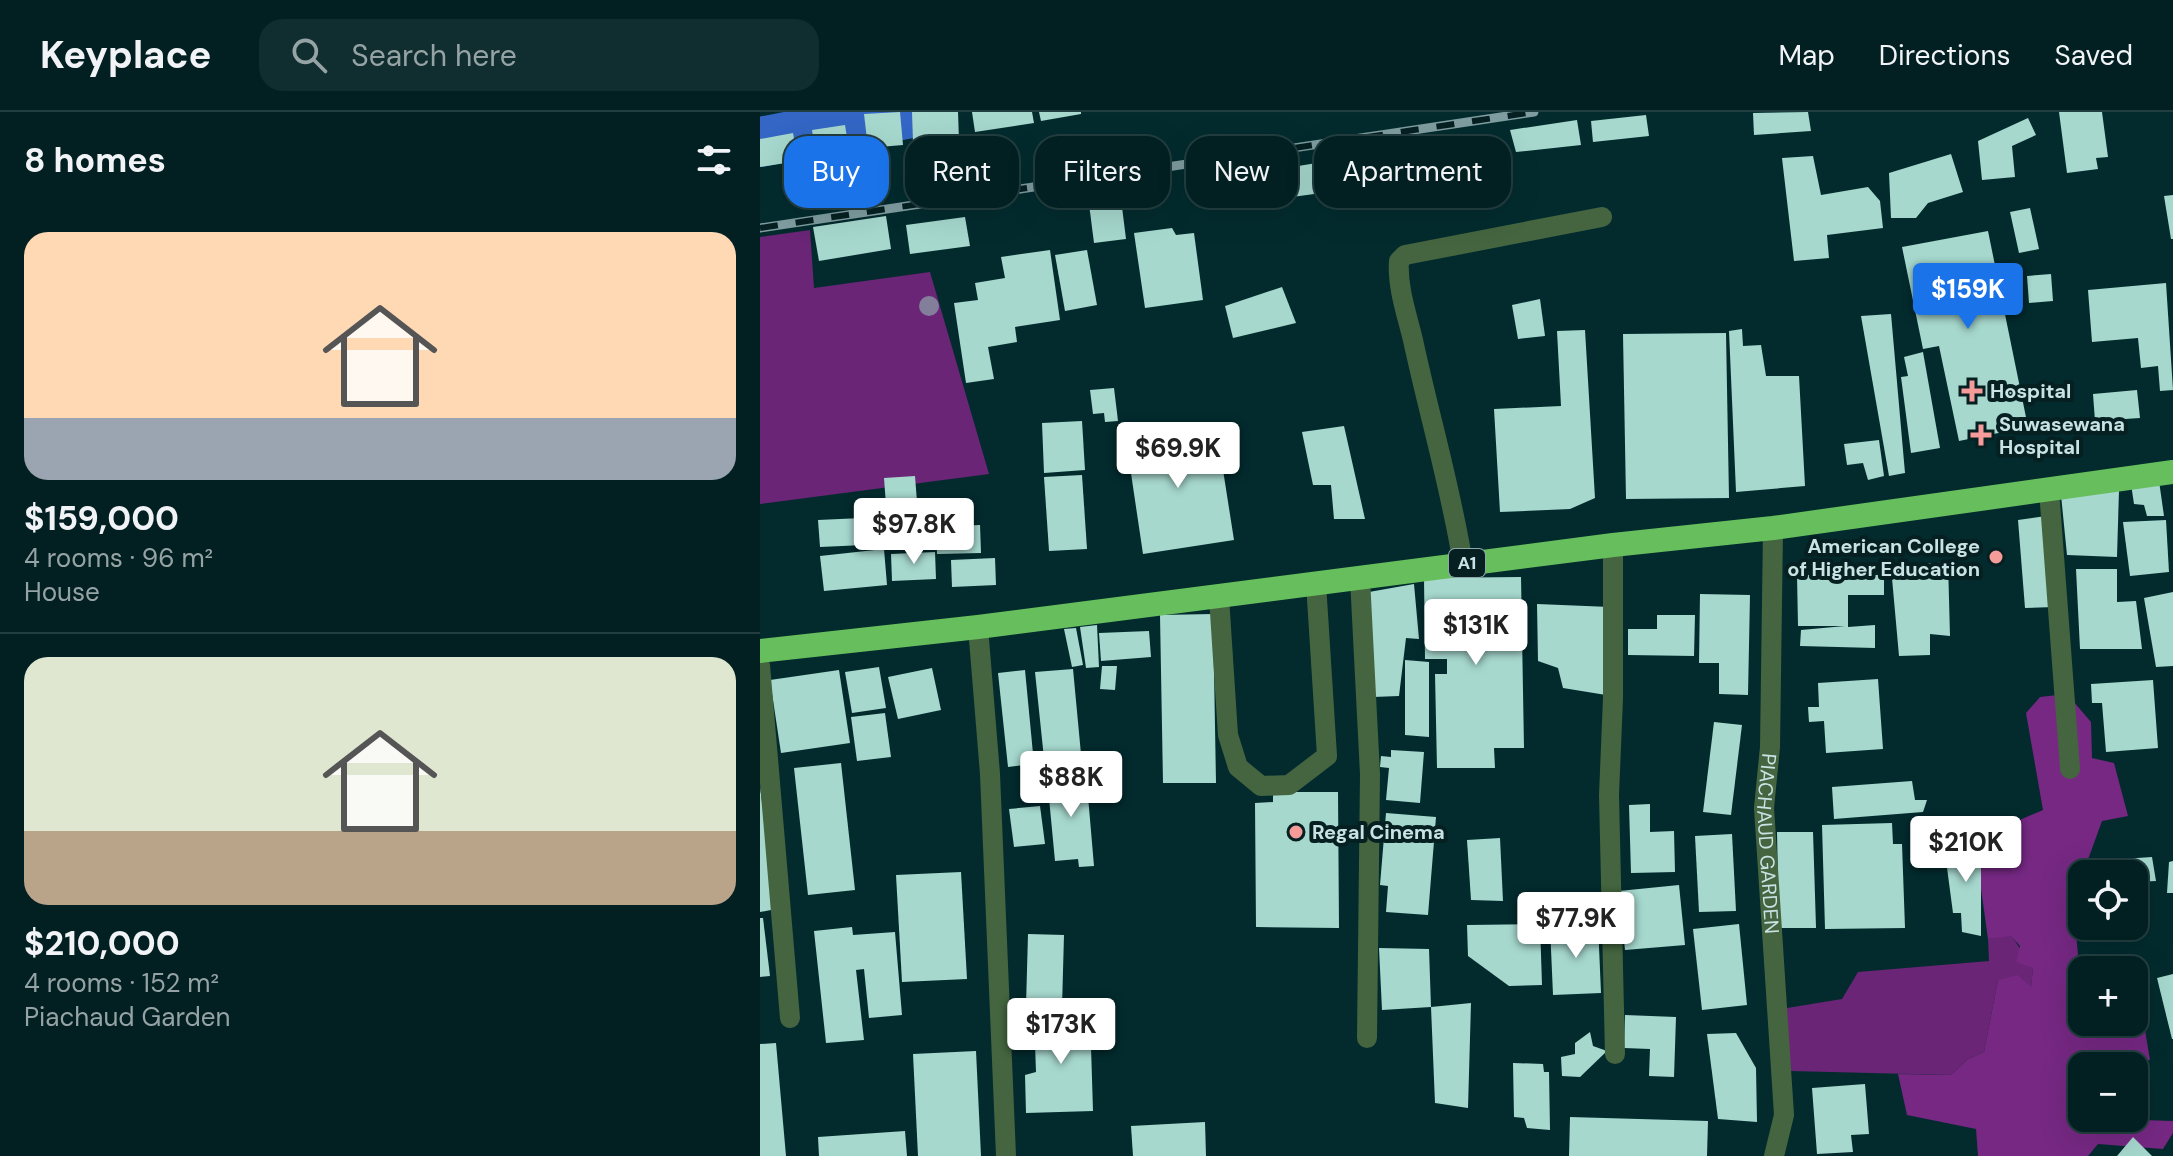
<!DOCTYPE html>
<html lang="en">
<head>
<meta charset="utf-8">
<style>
  body { margin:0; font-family:"DM Sans",sans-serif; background:#102d2f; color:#f1f3f6; height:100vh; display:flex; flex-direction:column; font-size:30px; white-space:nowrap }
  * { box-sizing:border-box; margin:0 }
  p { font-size:26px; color:#96a3a5 }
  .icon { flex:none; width:44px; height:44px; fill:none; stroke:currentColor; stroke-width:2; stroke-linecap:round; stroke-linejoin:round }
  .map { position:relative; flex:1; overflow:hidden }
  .sheet { display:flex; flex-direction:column; background:#022022; width:760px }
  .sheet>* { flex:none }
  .guide { position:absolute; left:24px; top:24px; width:760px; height:72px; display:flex; gap:16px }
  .fabs { position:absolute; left:1308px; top:748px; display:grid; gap:16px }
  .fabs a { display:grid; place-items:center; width:80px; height:80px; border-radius:16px; background:#022022; box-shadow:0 8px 32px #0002,0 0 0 2px #233e40; font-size:40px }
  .price { position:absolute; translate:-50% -68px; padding:0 18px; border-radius:8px; background:#fff; color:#222; font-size:26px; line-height:52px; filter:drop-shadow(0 2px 4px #0008) }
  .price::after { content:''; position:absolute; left:50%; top:48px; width:24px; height:18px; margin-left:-12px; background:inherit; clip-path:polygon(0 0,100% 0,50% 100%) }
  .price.on { background:#1a73e8; color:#fff }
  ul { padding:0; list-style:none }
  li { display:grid; align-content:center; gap:16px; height:424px; padding:0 24px }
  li+li { border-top:2px solid #233e40 }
  li span { display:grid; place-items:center; height:248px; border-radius:24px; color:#555 }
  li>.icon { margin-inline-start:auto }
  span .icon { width:144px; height:144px; fill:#fffc; stroke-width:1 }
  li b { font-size:34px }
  h2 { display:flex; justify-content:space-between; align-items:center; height:96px; padding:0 24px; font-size:34px }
  .chip { padding:0 28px; border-radius:24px; background:#022022; box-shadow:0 8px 32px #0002,0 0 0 2px #233e40; font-size:28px; line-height:72px }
  .chip.on { background:#1a73e8; color:#fff }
  header { display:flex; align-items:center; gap:48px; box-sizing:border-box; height:112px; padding:0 40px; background:#022022; border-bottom:2px solid #233e40 }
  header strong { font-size:38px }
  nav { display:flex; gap:44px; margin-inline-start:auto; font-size:28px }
  .search { width:560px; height:72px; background:#102d2f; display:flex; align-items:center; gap:20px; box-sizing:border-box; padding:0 28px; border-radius:24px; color:#96a3a5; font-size:30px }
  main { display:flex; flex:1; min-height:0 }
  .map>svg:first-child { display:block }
  .green { fill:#6a2576 }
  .forest { fill:#762883 }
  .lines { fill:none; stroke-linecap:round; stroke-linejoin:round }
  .river { stroke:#3366c5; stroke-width:50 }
  .building { fill:#a6d8ce }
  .minor { stroke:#44653f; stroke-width:20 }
  .highway { stroke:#67be5c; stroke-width:24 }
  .rail-casing { stroke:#7f9da0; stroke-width:9 }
  .rail { stroke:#062022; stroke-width:6; stroke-dasharray:18; stroke-linecap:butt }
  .tree { fill:#837f9a }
  .poi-dot { fill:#f59b99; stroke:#062022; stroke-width:3 }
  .labels { text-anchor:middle; stroke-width:8; stroke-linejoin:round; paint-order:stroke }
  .shield { fill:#062022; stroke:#8ea8aa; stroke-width:2 }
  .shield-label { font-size:18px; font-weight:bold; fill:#c9e2e4 }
  .poi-label { font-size:20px; font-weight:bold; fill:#c9e2e4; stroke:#062022; text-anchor:start }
  .street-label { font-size:20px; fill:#c9e2e4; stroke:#062022 }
</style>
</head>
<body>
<header>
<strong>Keyplace</strong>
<div class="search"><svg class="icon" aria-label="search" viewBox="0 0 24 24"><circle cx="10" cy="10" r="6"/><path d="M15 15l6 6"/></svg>Search here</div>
<nav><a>Map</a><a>Directions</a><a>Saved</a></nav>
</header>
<main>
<section class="sheet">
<h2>8 homes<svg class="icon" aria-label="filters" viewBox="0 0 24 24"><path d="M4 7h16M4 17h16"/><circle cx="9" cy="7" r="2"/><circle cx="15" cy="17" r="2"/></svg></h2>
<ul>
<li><span style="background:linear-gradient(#ffd9b3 75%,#9aa5b1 0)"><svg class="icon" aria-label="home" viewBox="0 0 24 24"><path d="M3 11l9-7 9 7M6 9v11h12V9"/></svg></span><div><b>$159,000</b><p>4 rooms · 96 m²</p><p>House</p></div></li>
<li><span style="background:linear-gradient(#dfe7d0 70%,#b9a48a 0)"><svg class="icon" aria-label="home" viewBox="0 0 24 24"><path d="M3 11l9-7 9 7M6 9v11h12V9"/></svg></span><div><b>$210,000</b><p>4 rooms · 152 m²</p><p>Piachaud Garden</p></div></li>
</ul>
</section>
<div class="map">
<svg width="1413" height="1044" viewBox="0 0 1413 1044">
  <rect width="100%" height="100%" fill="#032b2e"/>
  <g class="green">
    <polygon points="50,118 54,176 170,160 229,362 0,392 0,125"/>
    <polygon points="1251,823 1273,856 1271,876 1238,868 1224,940 1208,947 1191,963 1031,959 1021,897 1082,887 1098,860 1229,849 1228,827"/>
  </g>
  <polygon class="forest" points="1307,582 1331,610 1332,646 1354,651 1368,704 1342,709 1313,789 1319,854 1322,860 1322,910 1349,910 1385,918 1390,948 1360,949 1360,954 1322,954 1322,1006 1413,1009 1413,1021 1403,1037 1338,1032 1328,1044 1218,1044 1216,1017 1147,1003 1138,962 1191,963 1208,947 1224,940 1238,868 1258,863 1271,875 1273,856 1256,850 1260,834 1251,824 1228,827 1219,762 1231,736 1250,730 1255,710 1283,698 1266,601 1280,585"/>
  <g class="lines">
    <polyline class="river" points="0,30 157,0"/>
  </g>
  <g class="building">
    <polygon points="140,0 143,33 108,36 104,2"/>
    <polygon points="152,0 198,0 199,29 153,30"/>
    <polygon points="212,0 272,0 274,11 215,20"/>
    <polygon points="279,0 321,0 321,2 281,9"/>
    <polygon points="1048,0 1051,19 994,23 993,1"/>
    <polygon points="1299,0 1342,0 1348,45 1336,46 1338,57 1307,61"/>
    <polygon points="886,3 889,24 833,30 831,9"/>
    <polygon points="1268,6 1276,23 1252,34 1255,65 1222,68 1218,29"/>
    <polygon points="817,8 821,33 756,40 750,18"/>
    <polygon points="85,13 90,44 57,50 52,18"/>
    <polygon points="33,21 38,49 0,55 0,27"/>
    <polygon points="1191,42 1203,80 1168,91 1156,106 1131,106 1129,61"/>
    <polygon points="1053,44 1061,83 1108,75 1120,89 1123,116 1067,123 1069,146 1034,149 1022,46"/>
    <polygon points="588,46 591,77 481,92 475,64"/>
    <polygon points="681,52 686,73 641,76 640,57"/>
    <polygon points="1413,83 1413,127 1411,127 1404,84"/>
    <polygon points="361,87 366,127 334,131 329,92"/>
    <polygon points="1270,96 1279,137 1259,141 1250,100"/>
    <polygon points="126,104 131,137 59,149 53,115"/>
    <polygon points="205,105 210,134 150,142 146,113"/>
    <polygon points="412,116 416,123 434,121 443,188 385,196 374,121"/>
    <polygon points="1228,119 1268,315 1199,329 1179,234 1163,237 1142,135"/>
    <polygon points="290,138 300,208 255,215 257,230 228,235 234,267 206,271 194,191 218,188 215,171 245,166 241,145"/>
    <polygon points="327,138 337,193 305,199 295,143"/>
    <polygon points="1291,162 1293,189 1269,191 1267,164"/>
    <polygon points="1406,171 1413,278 1400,279 1398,254 1381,256 1378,226 1332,230 1328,178"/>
    <polygon points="522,175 536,211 473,226 465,194"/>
    <polygon points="780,187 785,224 758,227 752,193"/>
    <polygon points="1131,202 1145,361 1129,364 1101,204"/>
    <polygon points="982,217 983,234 1001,233 1006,264 1039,264 1045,374 976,380 969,219"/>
    <polygon points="825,218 835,386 810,397 740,400 734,297 801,294 797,219"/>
    <polygon points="966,221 969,386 866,387 863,222"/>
    <polygon points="1163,240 1180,336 1151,341 1141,265 1148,264 1144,245"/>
    <polygon points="354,276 358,309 345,310 344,301 333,302 330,278"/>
    <polygon points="1377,278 1380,306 1335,309 1333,282"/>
    <polygon points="322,309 325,358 284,361 282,311"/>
    <polygon points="418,313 421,331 458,326 474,428 383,442 365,321"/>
    <polygon points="584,314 605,407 574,407 571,373 553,373 542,320"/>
    <polygon points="1119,328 1124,364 1108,368 1103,351 1087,353 1084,332"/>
    <polygon points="322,363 327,437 289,439 284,365"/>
    <polygon points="155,364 157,390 126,393 124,366"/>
    <polygon points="1399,369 1404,404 1387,404 1384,393 1374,392 1371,372"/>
    <polygon points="1359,378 1357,445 1307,443 1301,383"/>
    <polygon points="1286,404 1294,495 1265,496 1258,408"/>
    <polygon points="102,406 104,433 60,435 58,408"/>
    <polygon points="1406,408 1409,460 1370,464 1363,410"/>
    <polygon points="220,413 221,441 177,442 176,415"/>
    <polygon points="124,437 127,473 64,479 60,444"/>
    <polygon points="175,440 176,467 132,469 131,442"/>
    <polygon points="235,446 236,473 192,475 191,448"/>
    <polygon points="1188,450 1190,524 1170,522 1170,543 1139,544 1131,455"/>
    <polygon points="1316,457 1357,457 1357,490 1376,489 1382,537 1320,537"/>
    <polygon points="1037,463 1124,463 1124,483 1088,483 1088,515 1115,513 1115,536 1040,534 1041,518 1085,514 1038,514"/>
    <polygon points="761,465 764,636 734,636 735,656 677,656 675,562 687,562 687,547 665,547 664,466"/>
    <polygon points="654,472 659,527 646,526 639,584 613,585 609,480"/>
    <polygon points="1413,480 1413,554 1396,555 1384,486"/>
    <polygon points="940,482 990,483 988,583 959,582 959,551 939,551"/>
    <polygon points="777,492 850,495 846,583 803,576 798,556 778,549"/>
    <polygon points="453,502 456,671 403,671 400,503"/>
    <polygon points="897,503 935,503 934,544 868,543 868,517 897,517"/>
    <polygon points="337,513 339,555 326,556 320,515"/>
    <polygon points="316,516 323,553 312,555 304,517"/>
    <polygon points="389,519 391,545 341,549 339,521"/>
    <polygon points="645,548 669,550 669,625 645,623"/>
    <polygon points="342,554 357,554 355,578 340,577"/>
    <polygon points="119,555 126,596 92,601 85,560"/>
    <polygon points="172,556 181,598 138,607 128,565"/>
    <polygon points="313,557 322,653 285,656 275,560"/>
    <polygon points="79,558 90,631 21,641 10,568"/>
    <polygon points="265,558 274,652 248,655 238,561"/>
    <polygon points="1118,567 1123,637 1066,641 1064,609 1049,610 1048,595 1059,595 1058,571"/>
    <polygon points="1393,568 1398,636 1346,640 1342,591 1332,591 1331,572"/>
    <polygon points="125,601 131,645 97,649 91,605"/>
    <polygon points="954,610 982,613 971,703 943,700"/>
    <polygon points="631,638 664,640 660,691 626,688 629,656 620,655 621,644 631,645"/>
    <polygon points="81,651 95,778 48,783 34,656"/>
    <polygon points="326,661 334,754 319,755 318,747 295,749 287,665"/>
    <polygon points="1152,669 1155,688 1167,688 1163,700 1074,707 1072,675"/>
    <polygon points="0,675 16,797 0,800"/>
    <polygon points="513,680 578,680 579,816 496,815 495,691 513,690"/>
    <polygon points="890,692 890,720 914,719 915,760 871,761 869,693"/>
    <polygon points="280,694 285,732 254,735 249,697"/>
    <polygon points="626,701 676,705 668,803 626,800 628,774 620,773"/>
    <polygon points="1132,711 1133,732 1142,732 1145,816 1065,817 1062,713"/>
    <polygon points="1017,720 1053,720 1056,816 1019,816"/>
    <polygon points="972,722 976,799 939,800 935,724"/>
    <polygon points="740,726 743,789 711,788 707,728"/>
    <polygon points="1221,730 1221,824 1202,820 1201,801 1193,801 1184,733"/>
    <polygon points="1392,745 1396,769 1374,770 1374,762 1334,762 1333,749"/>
    <polygon points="1413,749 1413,781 1407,781 1409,750"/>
    <polygon points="201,760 207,867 142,870 136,763"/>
    <polygon points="919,773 925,833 865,838 859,779"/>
    <polygon points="1374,774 1384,774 1388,798 1374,798"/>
    <polygon points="0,806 3,806 10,864 0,865"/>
    <polygon points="780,812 782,873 749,874 708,844 707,813"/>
    <polygon points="838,812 841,881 793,883 790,814"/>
    <polygon points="979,812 987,893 942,898 933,817"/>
    <polygon points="92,815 93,823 135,820 142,903 109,906 104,857 96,858 104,928 66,931 54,819"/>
    <polygon points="268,822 304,823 302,895 266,894"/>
    <polygon points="619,836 669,837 671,895 711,891 708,996 675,991 671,895 622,898"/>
    <polygon points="1338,848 1374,850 1374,858 1340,858"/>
    <polygon points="1413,862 1413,927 1412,927 1397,866"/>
    <polygon points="330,902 333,999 266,1001 265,963 276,960 274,904"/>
    <polygon points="865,903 916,905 914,965 889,964 890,937 864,936"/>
    <polygon points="830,920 833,934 847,939 820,965 802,964 801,945 815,942 815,931"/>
    <polygon points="976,921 996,956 997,1010 958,1007 947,922"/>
    <polygon points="16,931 26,1044 0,1044 0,932"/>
    <polygon points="216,939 221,1044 158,1044 153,942"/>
    <polygon points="753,951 783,952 784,960 789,960 790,1018 767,1016 764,1006 754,1005"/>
    <polygon points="1105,972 1109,1022 1091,1023 1093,1040 1057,1042 1052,976"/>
    <polygon points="810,1005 948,1009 947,1044 809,1044"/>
    <polygon points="445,1010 446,1044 373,1044 371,1014"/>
    <polygon points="145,1019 147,1044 59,1044 58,1025"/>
    <polygon points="1373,1025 1392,1044 1357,1044"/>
  </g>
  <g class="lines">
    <g class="minor">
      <polyline points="1289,378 1310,657"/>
      <path id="s1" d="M1013,416L1010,635L1004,696L1024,1003L1014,1044"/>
      <polyline points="853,433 853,586 849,683 855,942"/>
      <path d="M703,452C691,376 669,303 653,228C647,203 637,175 639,149L645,143L842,105"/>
      <polyline points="600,466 610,662 607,926"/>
      <polyline points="459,485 468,623 478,655 501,674 529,673 567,644 556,471"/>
      <polyline points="218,515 230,662 246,1044"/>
      <polyline points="0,553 30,906"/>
    </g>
    <polyline class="highway" points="0,539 218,515 853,433 1013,416 1413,360"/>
    <defs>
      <polyline id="rail" points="0,116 774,0"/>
    </defs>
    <use href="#rail" class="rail-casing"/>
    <use href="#rail" class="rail"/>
  </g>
  <circle class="tree" cx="169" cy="194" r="10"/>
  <g class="poi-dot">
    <path d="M1208 267h8v8h8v8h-8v8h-8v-8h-8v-8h8z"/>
    <path d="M1217 311h8v8h8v8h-8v8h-8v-8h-8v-8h8z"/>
    <circle cx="1236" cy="445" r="8"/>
    <circle cx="536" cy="720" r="8"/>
  </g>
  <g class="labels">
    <rect class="shield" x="689" y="437" width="36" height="28" rx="6"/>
    <g class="shield-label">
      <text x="707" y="457">A1</text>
    </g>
    <g class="poi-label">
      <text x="1230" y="286">Hospital</text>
      <text x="1239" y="319">Suwasewana<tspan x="1239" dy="23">Hospital</tspan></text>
      <text x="1220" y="441" text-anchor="end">American College<tspan x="1220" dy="23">of Higher Education</tspan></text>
      <text x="552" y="727">Regal Cinema</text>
    </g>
    <g class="street-label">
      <text dy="7" stroke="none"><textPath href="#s1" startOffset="316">PIACHAUD GARDEN</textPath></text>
    </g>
  </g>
</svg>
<div class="fabs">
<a><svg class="icon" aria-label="locate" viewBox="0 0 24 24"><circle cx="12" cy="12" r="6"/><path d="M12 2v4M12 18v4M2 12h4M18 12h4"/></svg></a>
<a>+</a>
<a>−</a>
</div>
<b class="price on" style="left:1208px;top:219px">$159K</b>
<b class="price" style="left:418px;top:378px">$69.9K</b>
<b class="price" style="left:154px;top:454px">$97.8K</b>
<b class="price" style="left:716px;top:555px">$131K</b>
<b class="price" style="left:311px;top:707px">$88K</b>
<b class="price" style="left:1206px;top:772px">$210K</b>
<b class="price" style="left:816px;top:848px">$77.9K</b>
<b class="price" style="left:301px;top:954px">$173K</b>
<div class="guide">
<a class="chip on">Buy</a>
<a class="chip">Rent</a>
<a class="chip">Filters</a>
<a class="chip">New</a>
<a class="chip">Apartment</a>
</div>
</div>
</main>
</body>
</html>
